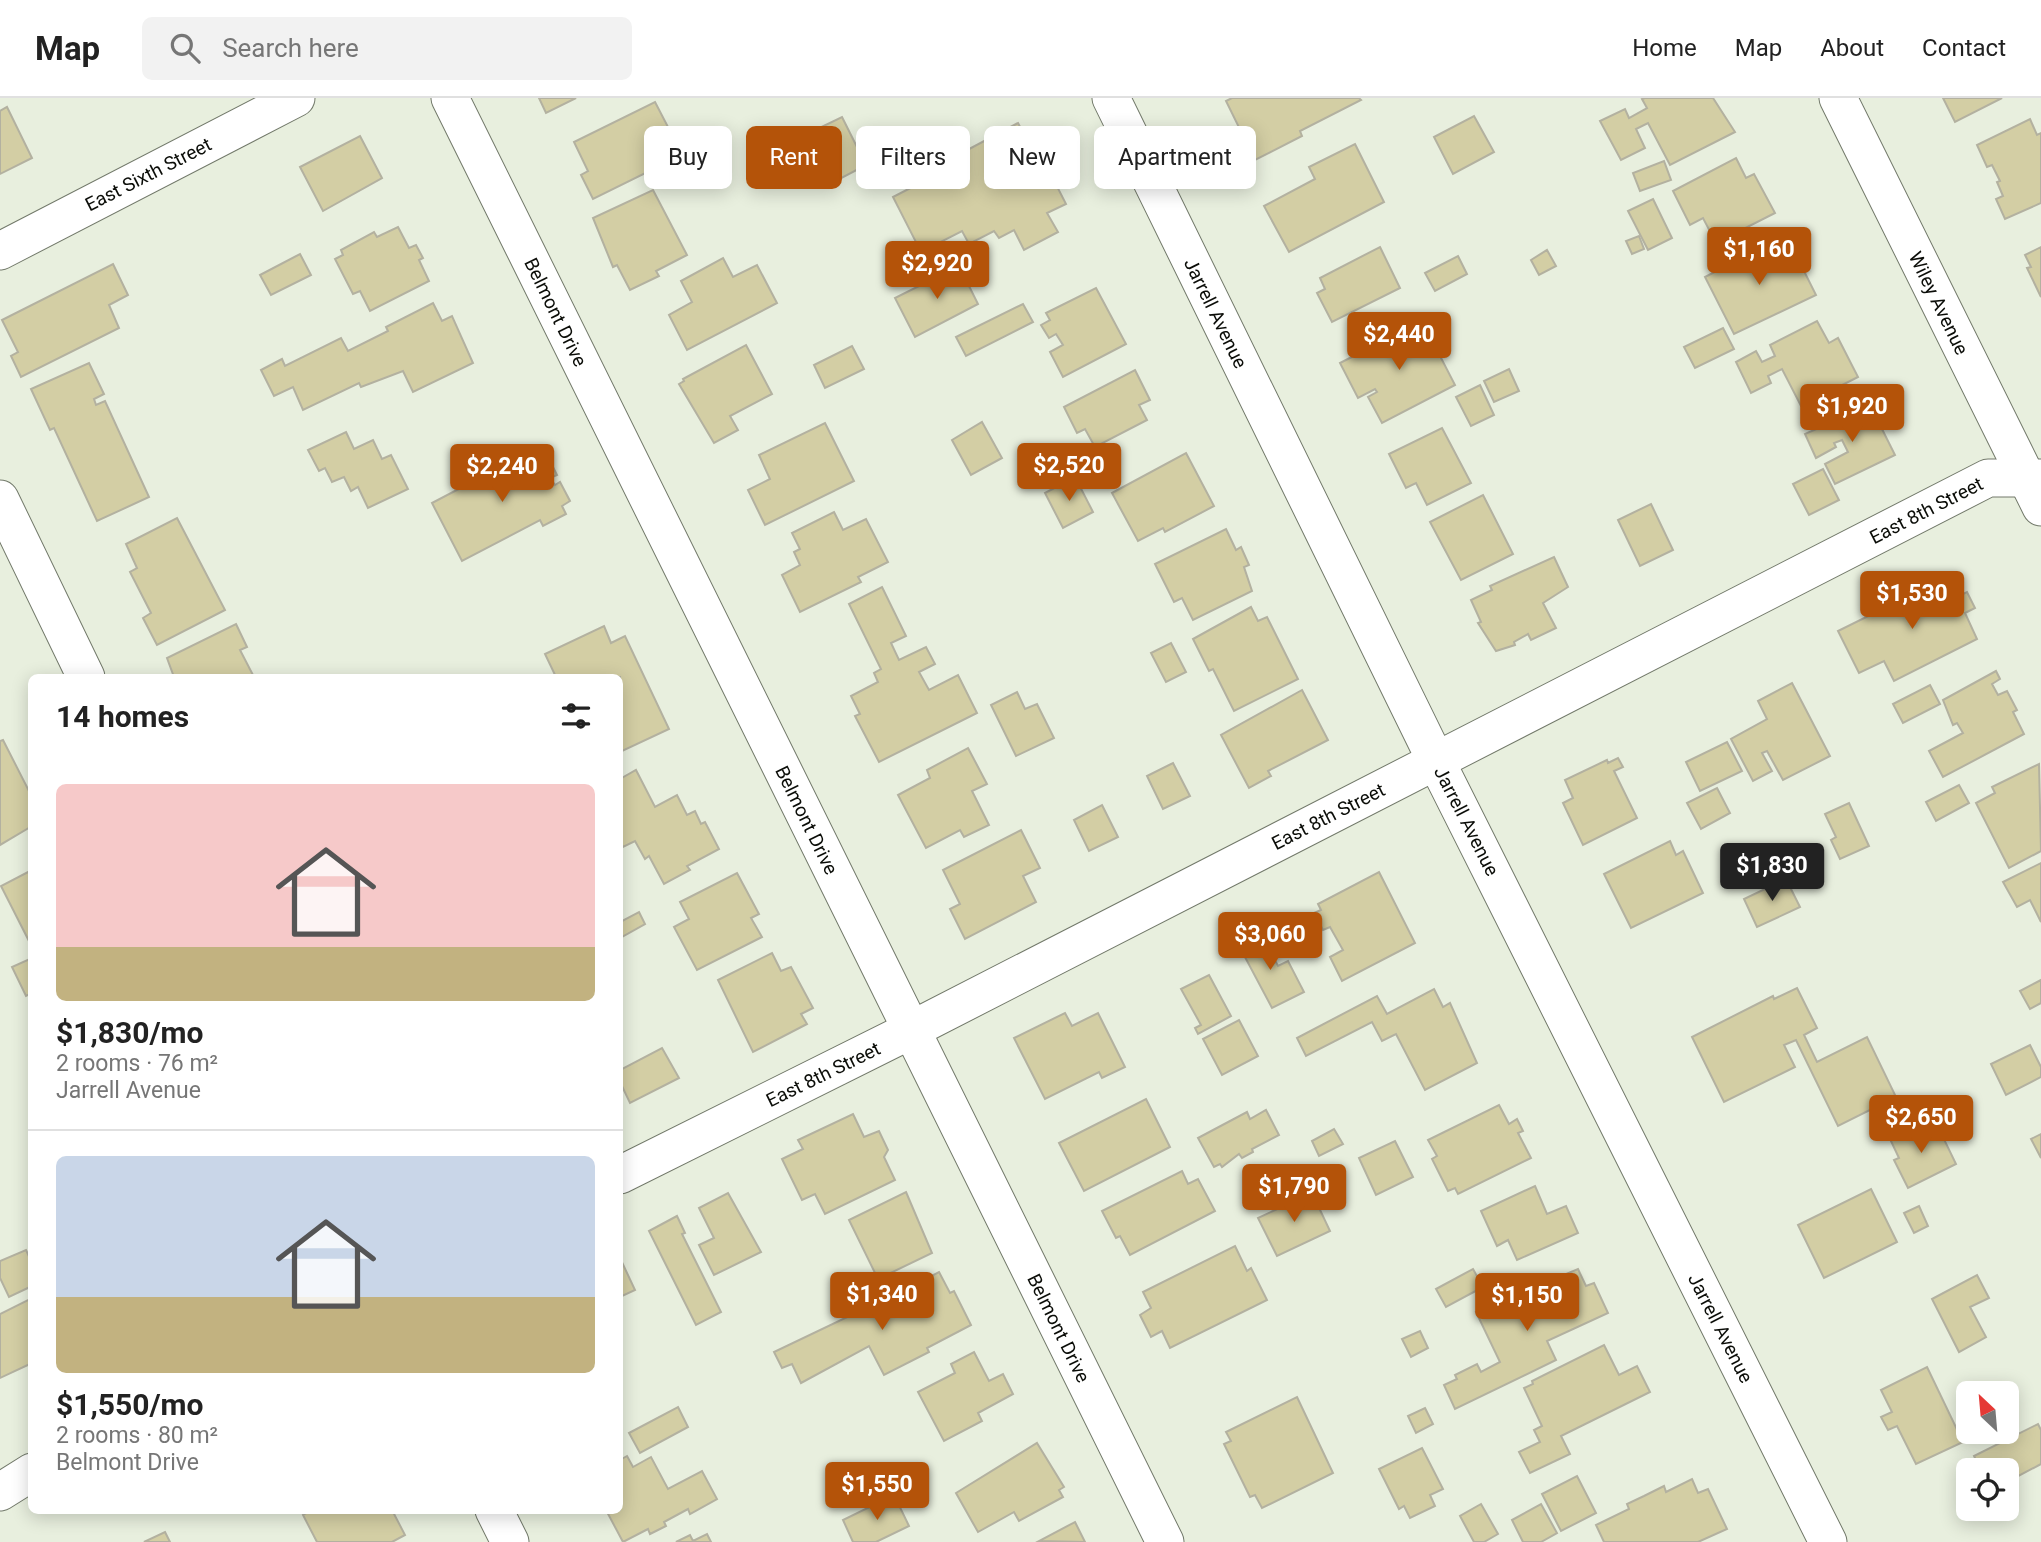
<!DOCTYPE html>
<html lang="en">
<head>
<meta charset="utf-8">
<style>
  body { margin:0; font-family:Roboto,sans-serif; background:#f2f2f2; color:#222; height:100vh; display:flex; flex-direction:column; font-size:26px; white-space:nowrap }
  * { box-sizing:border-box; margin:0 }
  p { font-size:23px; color:#767676 }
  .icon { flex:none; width:38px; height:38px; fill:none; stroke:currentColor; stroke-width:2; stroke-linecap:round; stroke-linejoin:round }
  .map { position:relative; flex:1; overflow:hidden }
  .drawer { position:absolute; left:28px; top:576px; width:595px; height:840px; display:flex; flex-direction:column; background:#fff; border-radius:10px; box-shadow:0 4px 18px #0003 }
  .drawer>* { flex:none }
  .hud { position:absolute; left:644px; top:28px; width:665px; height:63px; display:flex; gap:14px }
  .needle { width:46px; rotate:334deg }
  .tools { position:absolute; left:1956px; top:1283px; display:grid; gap:14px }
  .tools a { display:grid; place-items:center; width:63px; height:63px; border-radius:10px; background:#fff; box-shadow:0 4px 18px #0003; font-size:35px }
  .price { position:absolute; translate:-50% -60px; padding:0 16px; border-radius:7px; background:#b45309; color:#fff; font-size:23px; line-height:46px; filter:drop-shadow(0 2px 4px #0008) }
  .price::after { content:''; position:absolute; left:50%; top:42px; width:21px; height:16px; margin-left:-10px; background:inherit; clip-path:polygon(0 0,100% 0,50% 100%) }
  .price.active { background:#222; color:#fff }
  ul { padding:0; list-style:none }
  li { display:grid; align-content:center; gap:14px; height:371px; padding:0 28px }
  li+li { border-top:2px solid #e0e0e0 }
  li span { display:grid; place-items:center; height:217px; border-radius:10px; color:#555 }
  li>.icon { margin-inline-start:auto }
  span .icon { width:126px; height:126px; fill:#fffc; stroke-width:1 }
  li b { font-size:30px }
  h2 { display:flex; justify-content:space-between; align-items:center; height:84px; padding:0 28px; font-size:30px }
  .pill { padding:0 24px; border-radius:10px; background:#fff; box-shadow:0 4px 18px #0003; font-size:24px; line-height:63px }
  .pill.active { background:#b45309; color:#fff }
  header { display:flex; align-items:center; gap:42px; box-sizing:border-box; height:98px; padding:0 35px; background:#fff; border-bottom:2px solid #e0e0e0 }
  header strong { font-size:33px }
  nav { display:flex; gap:38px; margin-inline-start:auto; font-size:24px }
  .search { width:490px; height:63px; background:#f2f2f2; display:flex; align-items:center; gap:18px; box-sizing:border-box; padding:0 24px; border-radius:10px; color:#767676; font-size:26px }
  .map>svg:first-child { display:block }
  .building { fill:#d3cea4; stroke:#b3b1a0; stroke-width:2 }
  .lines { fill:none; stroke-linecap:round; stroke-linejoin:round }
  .minor-casing { stroke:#72796a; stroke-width:39 }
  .minor { stroke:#fff; stroke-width:37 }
  .labels { text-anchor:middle; stroke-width:5; stroke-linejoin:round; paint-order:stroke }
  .street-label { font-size:19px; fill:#0b0d08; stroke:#fff }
</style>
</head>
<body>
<header>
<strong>Map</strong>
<div class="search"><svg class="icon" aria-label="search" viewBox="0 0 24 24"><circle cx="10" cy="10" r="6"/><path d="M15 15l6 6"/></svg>Search here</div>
<nav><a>Home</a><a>Map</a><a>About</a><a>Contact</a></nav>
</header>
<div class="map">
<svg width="2041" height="1444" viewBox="0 0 2041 1444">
  <rect width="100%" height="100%" fill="#e8efde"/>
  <g class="building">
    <polygon points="539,0 576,0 546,15"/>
    <polygon points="1232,0 1359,0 1361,2 1300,33 1302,38 1255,62 1226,3"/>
    <polygon points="1645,0 1713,0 1735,34 1670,67 1648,25 1636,31 1645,50 1621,62 1600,23 1625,11 1629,20 1647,10 1642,1"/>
    <polygon points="1943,0 2002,0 1955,24"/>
    <polygon points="655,4 670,33 676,30 688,54 593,101 581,77 588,73 574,44"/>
    <polygon points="7,9 32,60 0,76 0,13"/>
    <polygon points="1474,18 1494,54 1453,76 1434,39"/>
    <polygon points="842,19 866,67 834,84 809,35"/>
    <polygon points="2030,21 2037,37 2041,35 2041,105 2005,121 1996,101 2003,98 1997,84 2000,83 1992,67 1987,69 1977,47"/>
    <polygon points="1018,25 1037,61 1042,59 1066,106 1047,115 1058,134 1024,152 1014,132 999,140 994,133 969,146 962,133 921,154 893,99 959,65 956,58"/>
    <polygon points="360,38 382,80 323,113 300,69"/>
    <polygon points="1355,46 1384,104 1289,154 1264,108 1315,81 1309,69"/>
    <polygon points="1736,60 1746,80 1754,76 1775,115 1716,145 1703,120 1690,127 1673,93"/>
    <polygon points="1664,63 1671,82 1640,93 1633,75"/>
    <polygon points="653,92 687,157 656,173 659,178 630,192 617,167 613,169 593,120"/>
    <polygon points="1653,101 1672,140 1648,152 1628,113"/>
    <polygon points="398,129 409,150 416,147 423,160 419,162 429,183 370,213 360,193 353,196 335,161 343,157 341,152 374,134 377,139"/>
    <polygon points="1639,138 1644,151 1632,156 1626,143"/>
    <polygon points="1778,141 1794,173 1802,169 1816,197 1734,236 1705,179"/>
    <polygon points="1380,149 1400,190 1332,224 1317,195 1325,191 1320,180"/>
    <polygon points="2041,149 2041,199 2027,170 2031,169 2025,157"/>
    <polygon points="1547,152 1556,168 1539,177 1531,162"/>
    <polygon points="300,156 311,177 271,197 260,177"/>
    <polygon points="1458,158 1467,176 1435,193 1425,175"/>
    <polygon points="723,160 733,179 757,167 777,205 687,252 669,217 692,204 681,183"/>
    <polygon points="113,166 128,197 109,207 119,230 21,279 11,258 18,254 2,222"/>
    <polygon points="959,168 978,206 915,239 895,200"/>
    <polygon points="1096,190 1126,246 1063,279 1050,254 1063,247 1056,236 1049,240 1041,227 1050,222 1046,215"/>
    <polygon points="433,205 442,223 452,218 473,265 413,294 403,273 361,289 359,285 303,312 293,289 274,298 261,272 282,261 285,268 341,240 348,253 388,233 386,229"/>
    <polygon points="1023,206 1033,224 966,258 956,239"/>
    <polygon points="1422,223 1455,287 1382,325 1368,299 1377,294 1375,291 1358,300 1340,265"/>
    <polygon points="1817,223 1829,245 1838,240 1858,279 1801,308 1782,271 1768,278 1771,285 1751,295 1736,264 1756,253 1762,264 1775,258 1770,247"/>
    <polygon points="1723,230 1734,251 1695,270 1684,249"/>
    <polygon points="746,247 772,296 730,318 738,332 714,345 679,286 684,283 683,281"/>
    <polygon points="852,248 864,271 825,290 814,267"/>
    <polygon points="89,265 104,296 94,301 96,307 105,303 149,399 97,423 54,330 50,332 31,291"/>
    <polygon points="1509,271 1519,293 1494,304 1484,283"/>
    <polygon points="1135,272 1150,302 1139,307 1147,322 1095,349 1085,331 1077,335 1064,309"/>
    <polygon points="1480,287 1494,317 1471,328 1456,299"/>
    <polygon points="1870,307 1895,357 1835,386 1825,366 1848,354 1842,342 1834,345 1836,349 1816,360 1805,336"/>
    <polygon points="982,324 1002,360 971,377 952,342"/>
    <polygon points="825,325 854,383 765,427 748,392 770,381 759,357"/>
    <polygon points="1442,330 1471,385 1427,407 1416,385 1406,390 1389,356"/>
    <polygon points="346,334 354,351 373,342 382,361 391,357 408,391 368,410 358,389 351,393 344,379 332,384 325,370 319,373 308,352"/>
    <polygon points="535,351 540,360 547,357 557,377 550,380 555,387 560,384 570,403 562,408 566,416 543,428 540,422 462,463 432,405"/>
    <polygon points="1186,355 1214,408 1165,434 1163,430 1138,443 1112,395"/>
    <polygon points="1823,371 1839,402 1809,417 1793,386"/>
    <polygon points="1075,379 1093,414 1063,430 1045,395"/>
    <polygon points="1483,397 1513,456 1461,482 1430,424"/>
    <polygon points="1651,406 1673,452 1640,468 1618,422"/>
    <polygon points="834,414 843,432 866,421 888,464 858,479 861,484 800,514 782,477 800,467 794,454 800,451 792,435"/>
    <polygon points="177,420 225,512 157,547 143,520 151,515 130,474 137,470 126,446"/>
    <polygon points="1226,431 1236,452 1241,449 1249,467 1244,469 1252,493 1193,522 1182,500 1174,504 1155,466"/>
    <polygon points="1554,459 1568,489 1543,505 1556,530 1531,542 1528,536 1514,544 1515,547 1496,553 1478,525 1481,524 1471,502 1492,492 1490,488"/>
    <polygon points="1947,479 1957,499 1967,494 1975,510 1965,515 1977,541 1894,583 1884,563 1859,575 1838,533"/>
    <polygon points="882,489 906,538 891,545 899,562 926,549 935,566 919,574 929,592 958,577 977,615 879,664 855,618 860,616 851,598 878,584 874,575 881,571 849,506"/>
    <polygon points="1251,509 1258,523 1267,519 1298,581 1234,613 1213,571 1209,573 1193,541"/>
    <polygon points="236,526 247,549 240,552 254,579 174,579 167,560"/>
    <polygon points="604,528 611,545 625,538 669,631 620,654 620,579 556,579 545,556"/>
    <polygon points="1171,545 1186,574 1166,584 1151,555"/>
    <polygon points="1996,573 2000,581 1992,586 1998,597 2007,593 2017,612 2013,614 2024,636 1943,679 1929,653 1963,635 1957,625 1953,627 1943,602"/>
    <polygon points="1792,585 1830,658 1783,682 1767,653 1762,655 1772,673 1753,683 1731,641 1767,621 1758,603"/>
    <polygon points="1930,587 1940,606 1903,625 1893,606"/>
    <polygon points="1302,592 1328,642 1268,673 1271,678 1249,690 1221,637"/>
    <polygon points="1017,594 1025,611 1037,606 1054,640 1016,658 991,607"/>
    <polygon points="3,642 32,699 32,728 0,747 0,643"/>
    <polygon points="1727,644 1742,673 1700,693 1686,664"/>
    <polygon points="968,650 987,686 972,693 989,727 964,739 960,732 926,750 898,697 930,680 927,672"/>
    <polygon points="1618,660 1623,669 1614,673 1637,720 1583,747 1563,705 1573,700 1565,682 1607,662 1608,665"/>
    <polygon points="1173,665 1190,698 1163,711 1147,678"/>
    <polygon points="2039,666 2041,753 2009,770 1976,705 1995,695 1992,689"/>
    <polygon points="636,672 655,709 677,697 687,717 695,713 701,726 705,724 719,751 687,768 690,772 664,786 649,758 645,761 635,743 623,749 620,743 620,681"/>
    <polygon points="1959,687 1969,705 1936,723 1926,704"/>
    <polygon points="1717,690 1730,715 1701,731 1687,705"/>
    <polygon points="1849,705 1869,748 1840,761 1831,742 1836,739 1825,716"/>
    <polygon points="1102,707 1118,739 1089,753 1074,722"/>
    <polygon points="1021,732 1040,770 1023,778 1036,804 965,841 950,811 960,806 943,772"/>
    <polygon points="1670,743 1676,757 1683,753 1703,795 1631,830 1604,776"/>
    <polygon points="2041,765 2041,824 2030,802 2017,809 2003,784"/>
    <polygon points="32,772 32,849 1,788"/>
    <polygon points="1379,774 1415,845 1342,883 1330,859 1343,852 1330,829 1323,832 1314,815 1321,812 1318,806"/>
    <polygon points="737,775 759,816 751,820 762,839 697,872 674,829 689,821 680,804"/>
    <polygon points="1786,781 1800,809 1757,829 1744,801"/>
    <polygon points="639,814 645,826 620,840 620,824"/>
    <polygon points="1260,834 1278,868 1288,863 1304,894 1272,910 1238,846"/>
    <polygon points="772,855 781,873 791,869 813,910 801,916 807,926 753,954 718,882"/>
    <polygon points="32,860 32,895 26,898 12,869"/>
    <polygon points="1209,877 1231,918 1198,936 1195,930 1201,927 1181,891"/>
    <polygon points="2041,882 2041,905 2030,911 2020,893"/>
    <polygon points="1797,890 1817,930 1804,937 1817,964 1867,939 1896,999 1838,1028 1796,942 1784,947 1795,969 1724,1004 1692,939 1773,898 1774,901"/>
    <polygon points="1434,891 1443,909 1450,905 1477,965 1425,992 1396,936 1382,943 1372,924 1306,958 1297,940 1377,898 1387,916"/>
    <polygon points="1065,915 1072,928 1098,915 1125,969 1102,980 1099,974 1045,1001 1014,940"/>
    <polygon points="1239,922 1258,958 1222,977 1203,941"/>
    <polygon points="2030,947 2041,969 2041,979 2006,997 1991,966"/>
    <polygon points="662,950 679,980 630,1005 620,984 620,972"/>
    <polygon points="1146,1001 1170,1049 1084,1093 1059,1045"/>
    <polygon points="1499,1007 1509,1026 1517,1021 1523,1033 1518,1035 1531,1060 1458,1096 1455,1090 1448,1093 1432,1061 1437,1058 1428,1042"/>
    <polygon points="1266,1012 1279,1037 1252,1051 1253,1054 1242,1060 1239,1056 1222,1069 1220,1066 1214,1069 1198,1040 1247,1014 1250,1021"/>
    <polygon points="853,1016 864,1039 879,1033 888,1052 884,1059 895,1082 825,1116 815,1096 802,1102 782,1061 803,1051 798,1042"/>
    <polygon points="1922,1025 1929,1038 1940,1033 1956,1066 1908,1090 1894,1062 1899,1060 1890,1041"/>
    <polygon points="1334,1031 1343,1046 1319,1058 1312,1043"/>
    <polygon points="2041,1036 2041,1060 2031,1041"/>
    <polygon points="1395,1043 1413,1079 1376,1097 1359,1060"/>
    <polygon points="1182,1073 1188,1086 1198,1081 1215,1113 1130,1157 1120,1138 1116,1140 1102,1113"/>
    <polygon points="1535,1088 1547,1116 1566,1108 1578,1135 1517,1162 1508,1142 1497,1148 1481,1113"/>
    <polygon points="1871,1091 1897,1144 1824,1180 1798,1127"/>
    <polygon points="906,1094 932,1155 878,1181 849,1122"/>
    <polygon points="728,1095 761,1154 714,1177 699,1147 714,1140 699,1110"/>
    <polygon points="1312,1095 1330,1133 1277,1158 1258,1120"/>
    <polygon points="1919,1108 1928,1128 1914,1135 1904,1115"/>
    <polygon points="677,1118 685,1135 682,1136 721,1214 696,1227 649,1133"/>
    <polygon points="1235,1148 1247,1173 1251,1170 1267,1202 1170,1250 1162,1233 1151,1239 1140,1217 1151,1210 1143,1194"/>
    <polygon points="26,1152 32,1165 32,1188 9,1199 0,1180 0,1163"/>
    <polygon points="620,1160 635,1192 620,1199"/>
    <polygon points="1473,1171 1483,1189 1446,1209 1436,1191"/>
    <polygon points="1578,1171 1586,1188 1594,1185 1608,1215 1547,1243 1556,1262 1455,1311 1444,1287 1457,1281 1455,1277 1477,1266 1481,1274 1500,1264 1476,1214"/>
    <polygon points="939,1174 950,1195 954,1193 971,1227 927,1250 929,1254 884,1277 869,1248 801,1285 792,1266 782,1270 774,1254 887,1200 891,1206 915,1195 912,1188"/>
    <polygon points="1977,1177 1989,1200 1970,1209 1986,1239 1959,1254 1932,1201"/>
    <polygon points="32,1200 32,1265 0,1280 0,1216"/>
    <polygon points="1420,1233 1428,1250 1411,1259 1402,1241"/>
    <polygon points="1604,1247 1619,1277 1637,1268 1650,1294 1561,1338 1570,1356 1530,1375 1519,1354 1540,1344 1534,1332 1542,1328 1524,1290 1533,1286 1532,1283"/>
    <polygon points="974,1254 989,1283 1003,1276 1013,1296 978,1315 982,1323 944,1343 918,1294 955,1275 951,1266"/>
    <polygon points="1927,1269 1963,1344 1916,1366 1897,1328 1888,1332 1881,1319 1892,1314 1881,1292"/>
    <polygon points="1297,1299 1333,1375 1262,1410 1255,1397 1250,1399 1224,1346 1231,1343 1226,1334"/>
    <polygon points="678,1309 688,1329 640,1355 629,1335"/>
    <polygon points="1425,1310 1433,1326 1416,1335 1408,1318"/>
    <polygon points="2038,1326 2041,1332 2041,1366 2007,1384 2007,1372 1981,1372 1974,1358"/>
    <polygon points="1037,1345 1064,1389 1059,1392 1063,1399 1019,1423 1014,1414 978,1434 956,1395"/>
    <polygon points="1422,1350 1443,1391 1430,1397 1435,1408 1410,1420 1404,1408 1399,1411 1379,1371"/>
    <polygon points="627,1358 633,1369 651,1359 668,1391 702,1373 717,1401 690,1416 688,1411 664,1424 666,1428 650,1436 648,1431 623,1444 606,1412 620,1412 620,1362"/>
    <polygon points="864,1374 871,1390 853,1398 846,1382"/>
    <polygon points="1577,1378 1596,1415 1561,1433 1542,1396"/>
    <polygon points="1692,1381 1698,1395 1708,1391 1727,1431 1698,1444 1604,1444 1596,1427 1629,1411 1627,1406 1644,1398 1664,1388 1666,1394"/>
    <polygon points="894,1397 909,1428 876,1444 853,1444 843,1422"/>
    <polygon points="1481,1406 1498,1436 1484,1444 1474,1444 1460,1418"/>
    <polygon points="1541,1406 1557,1435 1541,1444 1523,1444 1512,1422"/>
    <polygon points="312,1412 392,1412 405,1437 392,1444 317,1444 303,1417"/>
    <polygon points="1075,1424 1085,1444 1039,1443"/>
    <polygon points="165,1434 170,1444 144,1444"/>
    <polygon points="707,1436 711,1444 676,1444 690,1437 693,1443"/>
  </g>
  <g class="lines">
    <defs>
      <g id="minor">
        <polyline points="450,0 1165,1444"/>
        <polyline points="1111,0 1436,663 1828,1444"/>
        <polyline points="1838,0 2041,409"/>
        <polyline points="0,153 296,0"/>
        <polyline points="0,401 86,579"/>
        <polyline points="620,1077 911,932 1988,380 2041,380"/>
        <polyline points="0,1394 32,1374"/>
        <polyline points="494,1412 510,1444"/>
      </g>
    </defs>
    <use href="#minor" class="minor-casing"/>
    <use href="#minor" class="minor"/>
  </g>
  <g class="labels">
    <g class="street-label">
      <text transform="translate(148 76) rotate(-27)" y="7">East Sixth Street</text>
      <text transform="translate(1939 205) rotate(64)" y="7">Wiley Avenue</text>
      <text transform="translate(556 214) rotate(64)" y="7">Belmont Drive</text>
      <text transform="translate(1216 215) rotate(64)" y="7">Jarrell Avenue</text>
      <text transform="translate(1926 412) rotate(-27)" y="7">East 8th Street</text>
      <text transform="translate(1328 718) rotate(-27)" y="7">East 8th Street</text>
      <text transform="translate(807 722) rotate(64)" y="7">Belmont Drive</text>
      <text transform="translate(1467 723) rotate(63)" y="7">Jarrell Avenue</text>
      <text transform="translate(823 976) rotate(-26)" y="7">East 8th Street</text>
      <text transform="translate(1059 1230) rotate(64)" y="7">Belmont Drive</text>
      <text transform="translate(1721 1230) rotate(63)" y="7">Jarrell Avenue</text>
    </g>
  </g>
</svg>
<div class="tools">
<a><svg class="needle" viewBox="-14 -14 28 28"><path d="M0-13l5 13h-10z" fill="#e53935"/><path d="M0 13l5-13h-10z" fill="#767676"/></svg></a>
<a><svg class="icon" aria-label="locate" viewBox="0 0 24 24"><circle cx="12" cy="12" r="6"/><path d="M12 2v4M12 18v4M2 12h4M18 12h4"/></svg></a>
</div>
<b class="price" style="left:1759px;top:189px">$1,160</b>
<b class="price" style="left:937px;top:203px">$2,920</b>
<b class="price" style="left:1399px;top:274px">$2,440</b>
<b class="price" style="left:1852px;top:346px">$1,920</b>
<b class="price" style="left:1069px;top:405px">$2,520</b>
<b class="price" style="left:502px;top:406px">$2,240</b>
<b class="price" style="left:1912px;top:533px">$1,530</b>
<b class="price active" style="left:1772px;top:805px">$1,830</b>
<b class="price" style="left:1270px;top:874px">$3,060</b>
<b class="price" style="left:1921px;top:1057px">$2,650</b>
<b class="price" style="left:1294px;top:1126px">$1,790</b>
<b class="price" style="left:882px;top:1234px">$1,340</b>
<b class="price" style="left:1527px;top:1235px">$1,150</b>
<b class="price" style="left:877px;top:1424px">$1,550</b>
<div class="hud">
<a class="pill">Buy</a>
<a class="pill active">Rent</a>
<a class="pill">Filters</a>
<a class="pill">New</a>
<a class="pill">Apartment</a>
</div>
<section class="drawer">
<h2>14 homes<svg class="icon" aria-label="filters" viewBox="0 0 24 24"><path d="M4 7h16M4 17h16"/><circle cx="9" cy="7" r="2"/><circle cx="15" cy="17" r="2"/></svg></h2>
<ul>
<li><span style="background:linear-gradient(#f6c9c9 75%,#c2b280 0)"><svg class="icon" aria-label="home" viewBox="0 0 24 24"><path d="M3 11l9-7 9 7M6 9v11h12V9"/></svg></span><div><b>$1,830/mo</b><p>2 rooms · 76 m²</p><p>Jarrell Avenue</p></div></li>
<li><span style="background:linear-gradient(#c9d6e8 65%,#c2b280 0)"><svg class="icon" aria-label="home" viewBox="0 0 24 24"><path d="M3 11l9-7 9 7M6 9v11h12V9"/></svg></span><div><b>$1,550/mo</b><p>2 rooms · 80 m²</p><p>Belmont Drive</p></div></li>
</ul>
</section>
</div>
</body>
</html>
